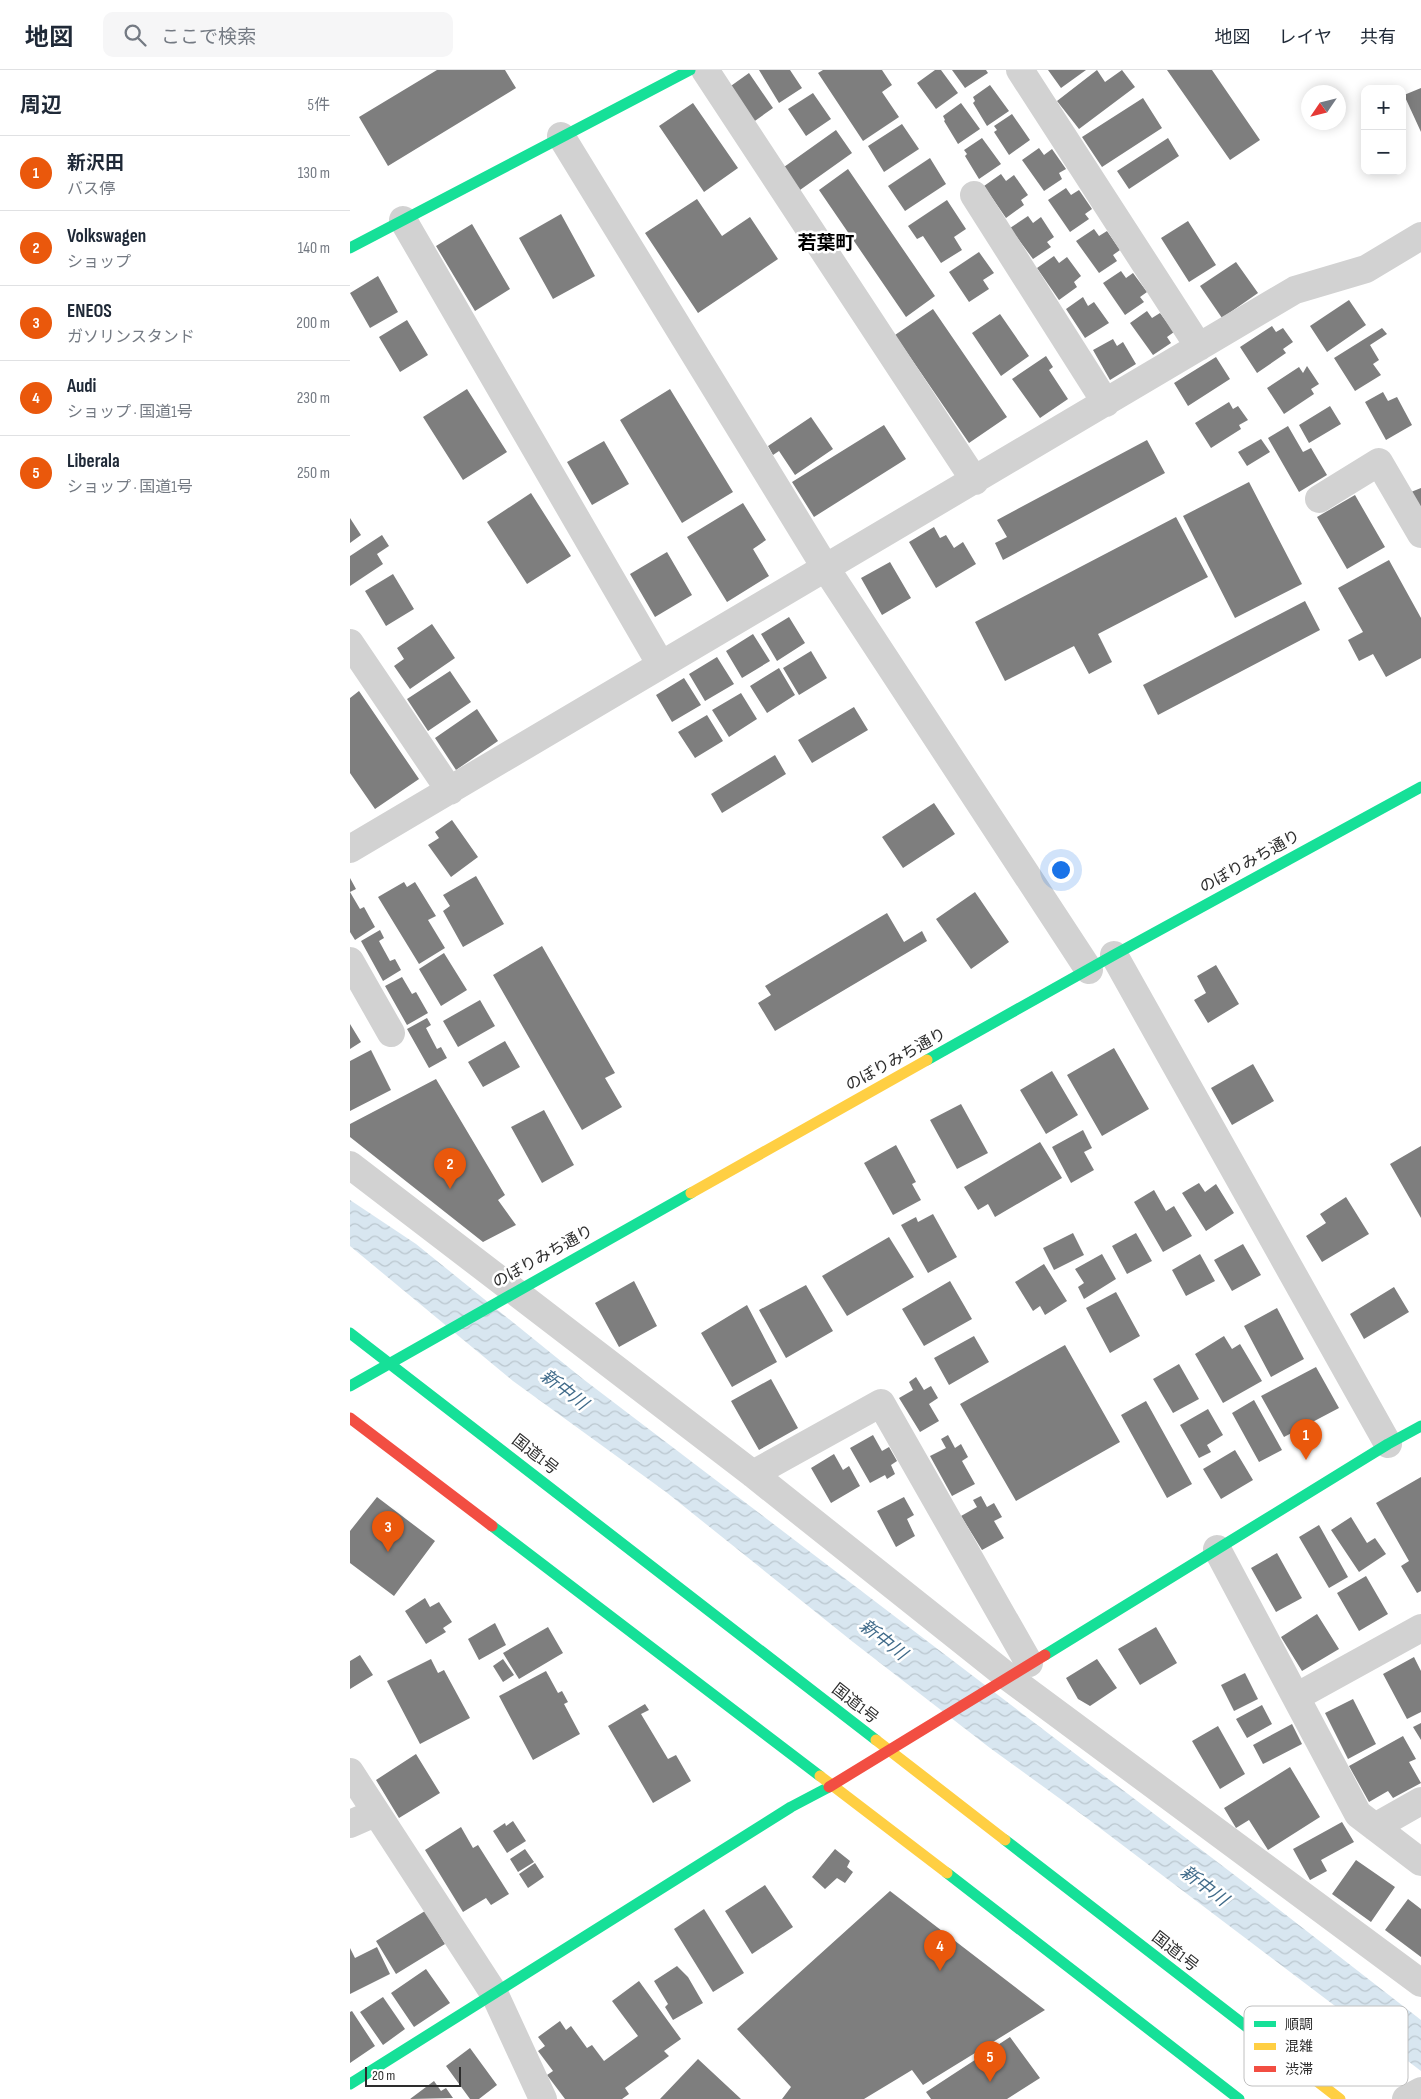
<!DOCTYPE html>
<html lang="ja">
<meta charset="utf-8">
<style>
:root{--surface:#fff;--page:#f6f6f7;--text:#1f2937;--muted:#747a83;--line:#e0e1e3;--accent:#ea580c}
body{margin:0;font-family:"Sofia Sans Condensed","Noto Sans JP",sans-serif;background:var(--page);color:var(--text)}
.controls{position:absolute;right:15px;top:15px;display:grid;overflow:hidden;border-radius:10px;box-shadow:0 2px 12px #0003}
.controls button{width:45px;height:45px;display:grid;place-items:center;padding:0;border:0;border-bottom:1px solid var(--line);background:var(--surface);color:var(--text);font:25px sans-serif}
.compass{position:absolute;left:951px;top:15px;width:45px;height:45px;border-radius:50%;background:var(--surface);box-shadow:0 2px 12px #0003;rotate:235deg}
.scale{position:absolute;left:15px;bottom:12px;width:96px;box-sizing:border-box;padding-left:5px;border:2px solid #2d2d2d;border-top:0;font-size:14px;line-height:18px;white-space:nowrap;color:#2d2d2d;-webkit-text-stroke:4px #fff;paint-order:stroke}
.you{position:absolute;left:710px;top:799px;width:18px;height:18px;margin:-12px;border:4px solid #fff;border-radius:50%;background:#1a73e8;box-shadow:0 0 0 8px #1a73e833}
.badge{display:grid;place-items:center;width:32px;height:32px;border-radius:50%;background:var(--accent);color:#fff;font-size:16px;font-weight:700}
.pin{position:absolute;translate:-50% -41px;filter:drop-shadow(0 1px 2px #0008)}
.pin::after{content:'';position:absolute;top:26px;width:18px;height:15px;background:inherit;clip-path:polygon(0 0,100% 0,50% 100%)}
.list{margin:0;padding:0;list-style:none}
h2{display:flex;justify-content:space-between;align-items:center;height:65px;margin:0;padding:0 20px;font-size:21px}
h2 small{font-size:16px;font-weight:400;color:var(--muted)}
.list li{display:grid;grid-template-columns:32px 1fr auto;gap:15px;align-items:center;box-sizing:border-box;height:75px;padding:0 20px;border-top:1px solid var(--line)}
.list b{display:block;font-size:19px;white-space:nowrap}
.list p{margin:0;font-size:16px;white-space:nowrap;color:var(--muted)}
.list em{font-size:16px;font-style:normal;color:var(--muted)}
.icon{flex:none;width:28px;height:28px;fill:none;stroke:currentColor;stroke-width:2;stroke-linecap:round;stroke-linejoin:round}
.map{position:relative;flex:none;width:1071px;height:2029px;overflow:hidden}
header{display:flex;align-items:center;gap:30px;box-sizing:border-box;height:70px;padding:0 25px;background:var(--surface);border-bottom:1px solid var(--line)}
header strong{font-size:24px}
nav{display:flex;gap:28px;margin-inline-start:auto;font-size:18px}
.search{width:350px;height:45px;background:var(--page);display:flex;align-items:center;gap:12px;box-sizing:border-box;padding:0 18px;border-radius:10px;color:var(--muted);font-size:19px}
main{display:flex}
aside{flex:1;background:var(--surface)}
.map>svg:first-child{display:block}
.water{fill:url(#water-waves)}
.building{fill:#7e7e7e}
.lines{fill:none;stroke-linecap:round;stroke-linejoin:round}
.street{stroke:#d2d2d2;stroke-width:28}
.fast{stroke:#16e098;stroke-width:11}
.slow{stroke:#ffcf43;stroke-width:11}
.jam{stroke:#f24e42;stroke-width:11}
.labels{text-anchor:middle;dominant-baseline:central;stroke-width:5;stroke-linejoin:round;paint-order:stroke}
.street-label{font-size:16px;fill:#2d2d2d;stroke:#fff}
.water-label{font-size:18px;font-style:italic;fill:#406b8a;stroke:#fff}
.quarter-label{font-size:19px;font-weight:bold;fill:#000;stroke:#fff}
.key{fill:#fff;stroke:#c0c0c0;stroke-width:1}
.key-label{font-size:14px;fill:#2d2d2d}
</style>
<header>
<strong>地図</strong>
<div class="search"><svg class="icon" aria-label="search" viewBox="0 0 24 24"><circle cx="10" cy="10" r="6"/><path d="M15 15l6 6"/></svg>ここで検索</div>
<nav><a>地図</a><a>レイヤ</a><a>共有</a></nav>
</header>
<main>
<aside>
<h2>周辺<small>5件</small></h2>
<ul class="list">
<li><span class="badge">1</span><div><b>新沢田</b><p>バス停</p></div><em>130 m</em></li>
<li><span class="badge">2</span><div><b>Volkswagen</b><p>ショップ</p></div><em>140 m</em></li>
<li><span class="badge">3</span><div><b>ENEOS</b><p>ガソリンスタンド</p></div><em>200 m</em></li>
<li><span class="badge">4</span><div><b>Audi</b><p>ショップ · 国道1号</p></div><em>230 m</em></li>
<li><span class="badge">5</span><div><b>Liberala</b><p>ショップ · 国道1号</p></div><em>250 m</em></li>
</ul>
</aside>
<div class="map">
<svg width="1071" height="2029" viewBox="0 0 1071 2029">
<defs>
<pattern id="water-waves" width="16" height="10" patternUnits="userSpaceOnUse" patternTransform="scale(1.25)"><rect width="16" height="10" fill="#d8e6f0"/><path d="M0 5q4-4 8 0t8 0" fill="none" stroke="#bac6ce"/></pattern>
</defs>
<rect width="100%" height="100%" fill="#fff"/>
<path class="water" d="M0,1130l66,44 167,135 658,501 180,140v51l-333,-252 -98,-71 -137,-106 -187,-150 -153,-111 -163,-135z"/>
<path class="building" d="M87,0h68l11,18 -128,78 -29,-49z
M409,0h31l12,18 -23,15z
M473,0h59l10,15 -10,7 17,25 -36,24 -45,-68z
M585,0h6l17,23 -22,16 -19,-26z
M602,0h34l2,3 -23,15z
M698,0h38l-25,18z
M747,0l8,12 17,-12 13,17 -56,42 -22,-28z
M817,0h45l48,70 -30,20z
M399,3l24,35 -21,15 -24,-35z
M640,15l19,26 -22,15 -14,-23 2,-2 -2,-4z
M1071,18v44l-17,-37z
M463,23l18,26 -25,17 -18,-27z
M793,28l19,30 -60,39 -20,-30z
M343,33l45,65 -34,24 -45,-66z
M611,33l19,26 -22,15 -14,-23 1,-1 -2,-4z
M662,44l18,26 -21,15 -15,-23 3,-2 -3,-4z
M552,54l17,25 -35,23 -16,-26z
M486,60l16,23 -52,37 -16,-23z
M632,68l19,26 -22,15 -14,-23 2,-2 -3,-4z
M818,68l11,18 -50,33 -12,-18z
M689,78l5,7 8,-6 14,20 -7,4 3,6 -18,12 -22,-31z
M580,88l16,26 -41,27 -17,-25z
M498,99l87,127 -29,21 -87,-127z
M651,104l5,7 8,-6 14,20 -7,5 3,5 -18,13 -22,-32z
M716,118l5,7 8,-5 13,19 -7,5 4,5 -19,13 -22,-32z
M347,129l25,37 28,-19 28,42 -80,54 -53,-80z
M597,130l19,29 -12,8 8,13 -21,13 -18,-27 -6,3 -9,-13z
M211,144l34,62 -42,23 -34,-61z
M678,146l5,7 8,-6 13,20 -7,5 4,5 -18,12 -23,-31z
M838,151l28,44 -27,17 -28,-44z
M122,154l38,65 -35,22 -39,-65z
M744,159l5,7 8,-5 13,19 -7,5 4,6 -18,12 -23,-32z
M629,182l15,21 -11,7 6,9 -20,13 -20,-30z
M704,186l5,7 8,-6 14,19 -7,6 3,5 -18,13 -22,-32z
M886,192l22,31 -36,25 -22,-32z
M771,201l5,7 7,-5 14,19 -7,5 4,5 -19,13 -22,-32z
M28,206l20,36 -28,16 -20,-35z
M733,227l5,9 6,-4 15,21 -24,15 -19,-29z
M999,230l17,25 -39,27 -17,-26z
M583,239l74,108 -38,26 -74,-108z
M797,241l5,7 8,-5 14,19 -7,5 4,6 -18,12 -23,-32z
M650,244l29,42 -28,20 -29,-43z
M57,250l21,35 -28,17 -21,-35z
M922,256l4,6 7,-4 10,14 -10,7 3,4 -29,20 -17,-26z
M1032,258l5,6 -17,11 9,15 -6,4 8,11 -26,16 -21,-33z
M763,269l4,7 6,-4 13,22 -26,16 -17,-30z
M696,286l7,11 -4,3 19,29 -28,19 -28,-39z
M866,287l14,22 -42,27 -14,-23z
M957,296l12,18 -8,5 3,5 -30,20 -17,-26 32,-21 4,6z
M117,319l40,63 -44,28 -40,-63z
M320,319l63,103 -51,31 -62,-103z
M1033,322l5,9 9,-4 15,28 -26,15 -21,-38z
M879,332l4,7 5,-3 10,14 -9,5 2,4 -30,19 -16,-25z
M980,336l11,18 -32,19 -10,-18z
M461,347l22,32 -38,26 -16,-24 -6,4 -5,-9z
M534,355l22,34 -92,58 -22,-35z
M938,356l15,26 8,-4 16,27 -28,17 -31,-54z
M911,369l9,13 -23,14 -9,-14z
M797,370l18,33 -162,87 -8,-17 12,-6 -10,-17z
M254,371l25,43 -37,21 -25,-43z
M899,412l53,102 -67,34 -52,-102z
M1071,418v24l-10,-20z
M181,423l40,63 -44,28 -40,-62z
M1005,425l30,52 -38,22 -30,-52z
M393,433l23,37 -13,9 16,27 -42,26 -40,-65z
M826,447l32,60 -110,57 14,28 -23,12 -15,-28 -69,35 -30,-59z
M0,448l11,17 -11,8z
M584,457l6,11 6,-3 8,13 9,-6 13,22 -40,24 -27,-46z
M32,465l7,11 -12,8 6,10 -33,22v-30z
M317,482l25,43 -37,22 -25,-43z
M1039,490l32,58v40l-35,19 -13,-23 -14,7 -11,-21 15,-8 -25,-44z
M540,492l21,36 -29,17 -21,-37z
M43,504l21,35 -28,17 -21,-35z
M955,531l15,29 -162,85 -15,-30z
M439,547l16,26 -28,18 -16,-27z
M82,554l23,34 -45,31 -16,-23 10,-7 -7,-11z
M403,564l17,27 -28,17 -16,-27z
M461,581l16,27 -28,17 -16,-27z
M367,587l17,27 -29,17 -16,-27z
M429,598l16,27 -28,18 -17,-27z
M100,601l21,31 -43,29 -21,-32z
M334,608l17,27 -29,17 -16,-27z
M9,621l60,88 -44,30 -25,-36v-75z
M391,623l16,26 -28,18 -17,-27z
M504,637l14,23 -56,33 -14,-23z
M127,639l21,32 -42,29 -21,-32z
M357,645l16,26 -28,17 -17,-26z
M425,685l11,19 -64,39 -11,-19z
M584,733l21,31 -52,34 -21,-31z
M102,750l26,37 -27,20 -23,-32 11,-7 -4,-6z
M126,806l28,48 -41,23 -20,-36 7,-5 -7,-11z
M0,808l6,11 -6,3 10,17 4,-2 11,20 -20,13 -5,-8z
M54,812l3,5 8,-5 21,34 -8,4 17,28 -26,16 -41,-67z
M625,822l34,50 -38,27 -35,-50z
M537,843l17,29 18,-11 5,10 -152,90 -17,-28 13,-8 -6,-9z
M30,860l4,8 -5,3 11,20 5,-2 6,11 -18,11 -22,-40z
M192,876l73,127 -10,5 17,29 -40,23 -89,-155z
M94,883l23,37 -26,16 -22,-37z
M866,895l23,39 -31,19 -14,-23 12,-7 -9,-17z
M52,907l10,17 4,-2 12,21 -21,12 -22,-39z
M130,930l15,26 -37,21 -15,-26z
M77,948l4,7 -5,3 11,21 4,-2 6,11 -18,10 -22,-39z
M0,954l11,18 -11,7z
M155,971l15,26 -37,20 -15,-25z
M764,978l35,61 -47,27 -35,-61z
M21,980l20,40 -41,21v-50z
M903,994l21,37 -42,24 -21,-37z
M702,1001l26,44 -32,19 -26,-44z
M86,1009l69,116 -7,5 18,25 -33,17 -133,-105v-13z
M611,1034l27,49 -31,16 -27,-49z
M194,1040l30,55 -32,18 -31,-56z
M733,1060l9,18 -8,4 10,18 -23,13 -19,-36z
M690,1072l22,36 -67,39 -7,-13 -10,6 -14,-23z
M546,1075l20,37 -4,2 9,16 -28,15 -29,-52z
M1071,1076v72l-31,-54z
M849,1113l6,9 11,-8 18,29 -28,18 -24,-38z
M804,1120l12,21 8,-5 18,30 -29,16 -29,-50z
M996,1127l23,37 -47,28 -16,-26 20,-13 -6,-9z
M583,1144l24,43 -29,16 -27,-48 15,-8 2,5z
M723,1163l11,22 -30,15 -11,-22z
M786,1163l16,28 -25,13 -15,-28z
M539,1167l25,40 -67,39 -25,-40z
M893,1174l18,31 -29,16 -18,-31z
M752,1184l14,25 -32,20 -6,-12 6,-4 -9,-14z
M850,1184l15,27 -29,15 -14,-26z
M694,1194l23,37 -22,14 -5,-9 -7,5 -18,-29z
M284,1211l23,45 -38,21 -24,-44z
M600,1211l22,38 -48,27 -22,-37z
M456,1215l27,46 -47,27 -27,-48z
M1044,1217l15,25 -45,27 -14,-25z
M766,1222l24,44 -30,17 -24,-45z
M397,1235l30,57 -45,25 -31,-54z
M927,1238l27,51 -33,18 -27,-51z
M624,1266l15,26 -40,23 -15,-27z
M874,1266l8,13 8,-5 22,37 -39,22 -28,-49z
M715,1275l55,97 -104,59 -56,-97z
M829,1294l20,35 -26,14 -20,-34z
M966,1297l23,41 -55,29 -23,-41z
M566,1307l8,13 7,-4 7,12 -9,6 10,17 -19,11 -21,-34 14,-8 -4,-8z
M421,1309l27,49 -39,22 -28,-49z
M904,1330l28,50 -23,12 -27,-49z
M796,1331l46,83 -25,14 -46,-83z
M858,1339l15,26 -16,10 4,7 -12,6 -19,-33z
M523,1365l9,16 7,-4 8,14 -6,4 4,9 -8,5 -2,-4 -15,8 -20,-35z
M598,1365l7,13 6,-4 7,13 -6,4 13,23 -23,12 -22,-40 16,-8 -5,-9z
M885,1380l18,30 -32,19 -18,-30z
M484,1384l9,16 6,-4 11,20 -29,17 -20,-35z
M1071,1407v114l-4,2 -16,-27 8,-5 -33,-58z
M631,1426l6,11 7,-4 8,14 -8,4 10,17 -22,12 -21,-34 16,-9 -4,-7z
M27,1427l58,44 -41,55 -44,-33v-32z
M554,1427l10,18 -7,4 8,17 -19,11 -19,-36z
M1001,1447l16,26 8,-5 11,16 -27,18 -28,-42z
M969,1455l29,52 -19,11 -30,-51z
M927,1483l25,45 -26,14 -25,-44z
M1016,1506l22,38 -29,17 -22,-38z
M75,1528l5,9 9,-5 13,20 -9,6 3,4 -20,12 -21,-33z
M967,1544l22,35 -37,22 -21,-34z
M145,1553l11,22 -27,15 -11,-21z
M198,1557l15,26 -44,26 -16,-26z
M806,1557l21,36 -37,22 -22,-36z
M10,1585l13,20 -23,14v-28z
M1064,1587l7,14v41l-14,7 -24,-45z
M81,1589l7,14 6,-3 26,48 -50,26 -33,-63z
M153,1589l11,16 -11,7 -10,-16z
M747,1589l20,29 -27,18 -12,-7 -12,-21z
M196,1601l12,22 4,-2 6,11 -4,2 16,30 -47,26 -34,-64z
M895,1603l13,26 -24,12 -13,-26z
M1003,1629l23,45 -28,15 -23,-46z
M295,1634l4,6 -8,4 27,45 8,-4 15,26 -38,22 -45,-77z
M912,1635l10,19 -25,14 -11,-19z
M1071,1653v17l-8,-13z
M942,1654l10,20 -39,20 -10,-19z
M868,1656l27,48 -25,15 -28,-48z
M1053,1666l13,23 -7,3 12,21 -28,15 -5,-7 -19,11 -20,-36z
M66,1684l24,39 -41,25 -23,-38z
M940,1697l30,50 -52,33 -19,-30 -13,8 -12,-20z
M163,1751l13,20 -19,12 -14,-22 12,-8 1,3z
M992,1752l12,20 -33,18 6,11 -17,9 -17,-31z
M111,1757l12,21 5,-3 31,49 -18,11 -5,-7 -23,14 -38,-62z
M175,1779l9,13 -16,10 -8,-13z
M485,1779l15,12 -3,6 6,5 -8,11 -8,-5 -12,11 -13,-12z
M1006,1790l39,27 -24,35 -39,-28z
M185,1793l9,14 -16,11 -9,-14z
M415,1815l28,42 -41,27 -27,-43z
M540,1821l155,119 -122,75 -11,-15 -48,29h-82l9,-12 -54,-58z
M1058,1829l13,10v48l-36,-27z
M354,1839l40,64 -31,19 -39,-63z
M75,1841l20,33 -49,30 -20,-33z
M27,1877l13,27 -40,20v-46l5,10z
M327,1896l11,11 15,26 -30,17 -8,-13 3,-3 -14,-23z
M76,1899l24,34 -36,24 -23,-34z
M289,1911l42,58 -17,12 5,5 -44,32 4,6 -7,5h-57l-18,-24 6,-4 -15,-20 7,-5 -7,-9 22,-16 6,9 5,-4 16,22 5,-3 12,16 34,-25 -26,-35z
M33,1927l22,32 -22,16 -23,-33z
M2,1941l23,35 -25,17v-51z
M660,1967l30,41 -33,21h-76l-5,-7z
M120,1978l27,37 -18,14h-9l-24,-33z
M348,1989l43,40h-81z
M84,2011l7,10 5,-3 7,10 -43,1z"/>
<g class="lines">
<path class="street" d="M355,0l270,411
M670,0l179,277
M211,66l264,431 264,403
M624,125l132,208
M53,150l258,445
M969,429l60,-37 42,72
M0,573l100,148
M0,779l945,-559 71,-21 55,-33
M764,885l274,489
M0,891l41,72
M0,1095l403,309 255,203 413,306
M403,1404l128,-71 148,260
M867,1479l141,265 63,48
M946,1627l125,-69
M0,1702l145,223 48,104
M0,1754l25,-11
M1025,1757l46,-26
M1056,2029l15,-8"/>
<path class="fast" d="M0,178l340,-178
M577,990l187,-105 307,-168
M0,1263l526,407
M0,1316l341,-193
M142,1456l328,250
M695,1585l343,-211 33,-18
M655,1770l282,218
M597,1803l292,226
M0,2014l441,-277 38,-20"/>
<path class="slow" d="M341,1123l236,-133
M526,1670l129,100
M470,1706l127,97
M937,1988l53,41"/>
<path class="jam" d="M0,1348l142,108
M479,1717l216,-132"/>
</g>
<g class="labels">
<g class="street-label">
<text transform="translate(900 792) rotate(-29)">のぼりみち通り</text>
<text transform="translate(546 990) rotate(-29)">のぼりみち通り</text>
<text transform="translate(193 1187) rotate(-29)">のぼりみち通り</text>
<text transform="translate(185 1385) rotate(38)">国道1号</text>
<text transform="translate(505 1634) rotate(38)">国道1号</text>
<text transform="translate(825 1882) rotate(38)">国道1号</text>
</g>
<g class="water-label">
<text transform="translate(214 1320) rotate(38)">新中川</text>
<text transform="translate(533 1570) rotate(38)">新中川</text>
<text transform="translate(854 1816) rotate(37)">新中川</text>
</g>
<g class="quarter-label">
<text x="476" y="173">若葉町</text>
</g>
</g>
<rect x="894" y="1936" width="164" height="80" rx="8" class="key"/>
<rect x="904" y="1951" width="22" height="6" fill="#16e098"/>
<rect x="904" y="1973" width="22" height="7" fill="#ffcf43"/>
<rect x="904" y="1996" width="22" height="6" fill="#f24e42"/>
<g class="key-label">
<text x="935" y="1959">順調</text>
<text x="935" y="1981">混雑</text>
<text x="935" y="2004">渋滞</text>
</g>
</svg>
<div class="controls">
<button>+</button>
<button>−</button>
</div>
<svg class="compass" viewBox="-18 -18 36 36"><path d="M0-13l5 13h-10z" fill="#e53935"/><path d="M0 13l5-13h-10z" fill="#747a83"/></svg>
<div class="scale">20 m</div>
<div class="you"></div>
<div class="pin badge" style="left:956px;top:1390px">1</div>
<div class="pin badge" style="left:100px;top:1119px">2</div>
<div class="pin badge" style="left:38px;top:1482px">3</div>
<div class="pin badge" style="left:590px;top:1901px">4</div>
<div class="pin badge" style="left:640px;top:2012px">5</div>
</div>
</main>
